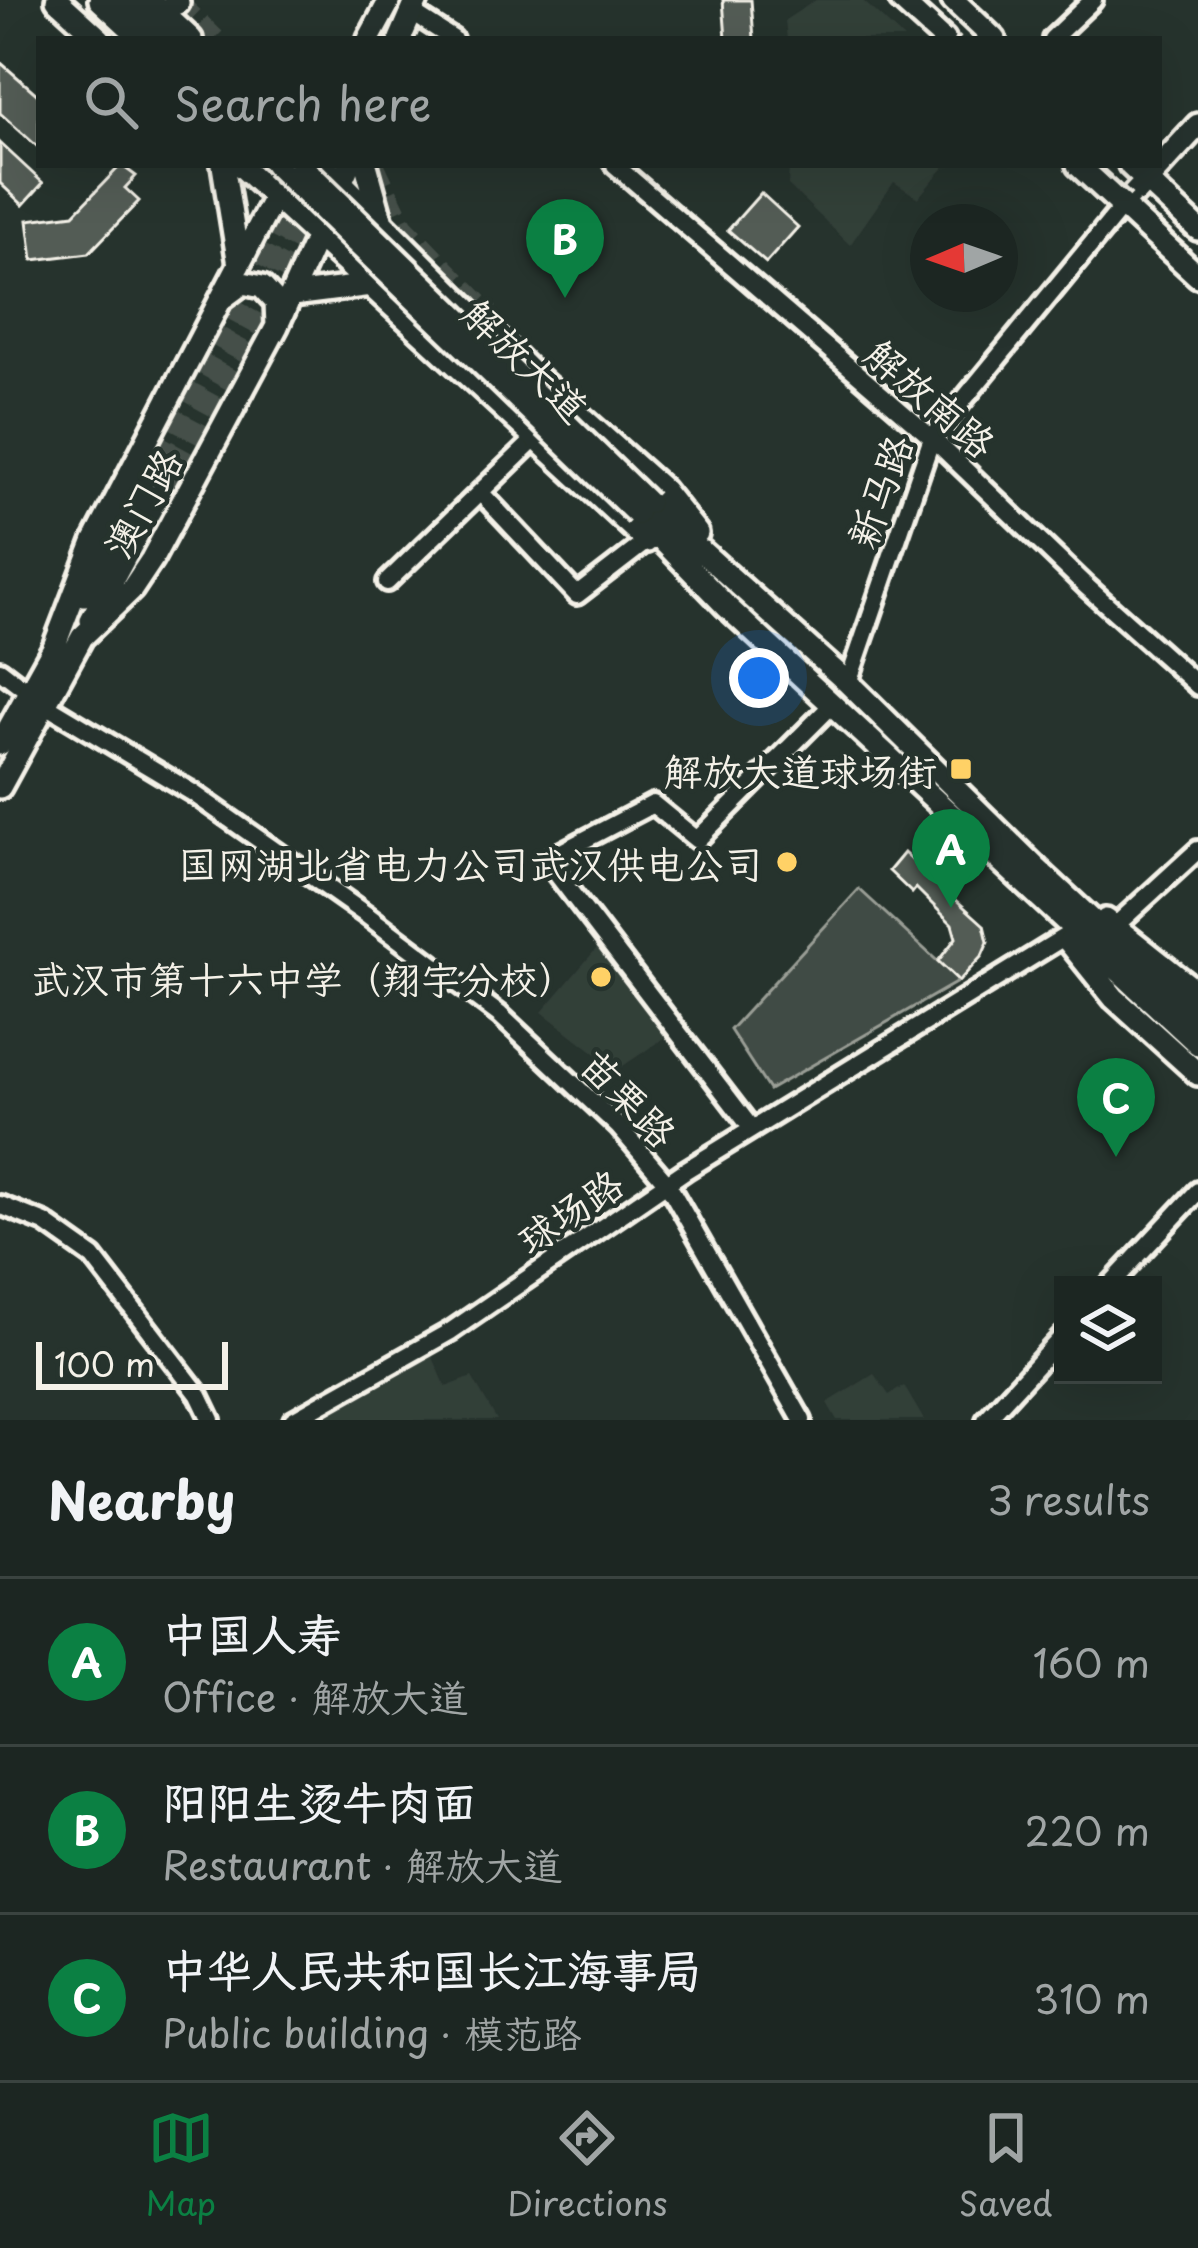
<!DOCTYPE html>
<meta charset="utf-8">
<style>
:root{--surface:#1c2622;--page:#252e2a;--text:#f1f3f6;--muted:#a0a5a5;--line:#3a4340;--accent:#0b8043}
body{margin:0;font-family:"Playpen Sans","LXGW WenKai TC",sans-serif;background:var(--page);color:var(--text)}
.controls{position:absolute;right:36px;bottom:36px;display:grid;overflow:hidden;border-radius:0px;box-shadow:0 12px 48px #0002}
.controls button{width:108px;height:108px;display:grid;place-items:center;padding:0;border:0;border-bottom:3px solid var(--line);background:var(--surface);color:var(--text);font:60px sans-serif}
.compass{position:absolute;left:910px;top:204px;width:108px;height:108px;border-radius:50%;background:var(--surface);box-shadow:0 12px 48px #0002;rotate:268deg}
.scale{position:absolute;left:36px;bottom:30px;width:192px;box-sizing:border-box;padding-left:12px;border:6px solid #f4f1e8;border-top:0;font-size:33px;line-height:42px;white-space:nowrap;color:#f4f1e8;-webkit-text-stroke:9px #26332d;paint-order:stroke}
.you{position:absolute;left:759px;top:678px;width:42px;height:42px;margin:-30px;border:9px solid #fff;border-radius:50%;background:#1a73e8;box-shadow:0 0 0 18px #1a73e833}
.badge{display:grid;place-items:center;width:78px;height:78px;border-radius:50%;background:var(--accent);color:#fff;font-size:39px;font-weight:700}
.pin{position:absolute;translate:-50% -99px;filter:drop-shadow(0 3px 6px #0008)}
.pin::after{content:'';position:absolute;top:63px;width:42px;height:36px;background:inherit;clip-path:polygon(0 0,100% 0,50% 100%)}
.list{margin:0;padding:0;list-style:none}
h2{display:flex;justify-content:space-between;align-items:center;height:156px;margin:0;padding:0 48px;font-size:51px}
h2 small{font-size:39px;font-weight:400;color:var(--muted)}
.list li{display:grid;grid-template-columns:78px 1fr auto;gap:36px;align-items:center;box-sizing:border-box;height:168px;padding:0 48px;border-top:3px solid var(--line)}
.list b{display:block;font-size:45px;white-space:nowrap}
.list p{margin:0;font-size:39px;white-space:nowrap;color:var(--muted)}
.list em{font-size:39px;font-style:normal;color:var(--muted)}
.icon{flex:none;width:66px;height:66px;fill:none;stroke:currentColor;stroke-width:2;stroke-linecap:round;stroke-linejoin:round}
.map{position:relative;flex:none;width:1198px;height:1420px;overflow:hidden}
.search{position:absolute;background:var(--surface);box-shadow:0 12px 48px #0002;left:36px;right:36px;top:36px;height:132px;display:flex;align-items:center;gap:30px;box-sizing:border-box;padding:0 42px;border-radius:0px;color:var(--muted);font-size:45px}
.sheet{height:660px;background:var(--surface)}
nav{display:flex;justify-content:space-around;align-items:center;box-sizing:border-box;height:168px;border-top:3px solid var(--line);background:var(--surface);font-size:33px;color:var(--muted)}
nav a{display:grid;justify-items:center;gap:6px}
nav .on{color:var(--accent)}
.map>svg:first-child{display:block}
.built{fill:#333f39}
.green{fill:#414b45;stroke:#9a9e96;stroke-width:3}
.building{fill:#525c55;stroke:#f4f1e8;stroke-width:3}
.lines{fill:none;stroke-linecap:round;stroke-linejoin:round}
.major-tunnel{stroke:#455049;stroke-width:21;stroke-dasharray:21 10;stroke-linecap:butt}
.minor-casing{stroke:#f4f1e8;stroke-width:26}
.major-casing{stroke:#f4f1e8;stroke-width:30}
.minor{stroke:#26332d;stroke-width:16}
.major{stroke:#26332d;stroke-width:21}
.rail{stroke:#f4f1e8;stroke-width:4.5;stroke-dasharray:18 9;stroke-linecap:butt}
.major-bridge-casing{stroke:#f4f1e8;stroke-width:30;stroke-linecap:butt}
.major-bridge{stroke:#26332d;stroke-width:21}
.poi-dot{fill:#ffd166;stroke:#26332d;stroke-width:4.5}
.labels{text-anchor:middle;dominant-baseline:central;stroke-width:9;stroke-linejoin:round;paint-order:stroke}
.street-label{font-size:39px;fill:#f4f1e8;stroke:#26332d}
.poi-label{font-size:39px;fill:#f4f1e8;stroke:#26332d;text-anchor:end}
</style>
<div class="map">
<svg width="1198" height="1420" viewBox="0 0 1198 1420">
<rect width="100%" height="100%" fill="#26332d"/>
<filter id="ink" filterUnits="userSpaceOnUse"><feTurbulence type="fractalNoise" baseFrequency=".00833" numOctaves="2"/><feDisplacementMap in="SourceGraphic" scale="24" xChannelSelector="R" yChannelSelector="G"/><feConvolveMatrix kernelMatrix="1 2 1 2 8 2 1 2 1" color-interpolation-filters="sRGB"/></filter>
<g filter="url(#ink)">
<path class="built" d="M816,0h46l42,39h-117l-2,-19z
M789,165h157l-28,33 -24,-16 -44,63 -62,-60z
M602,942l71,90 -56,38 -75,-58z
M432,1355l14,32 26,-10 25,43h-174l-1,-3z
M874,1374l15,21 15,-9 20,34h-87l-10,-17z"/>
<path class="green" d="M859,889l100,92 -190,109 -39,-60z"/>
<path class="building" d="M723,0h28l3,39h-28z
M0,62l39,34v52l-39,-35z
M0,143l43,40 -20,22 -23,-22z
M121,165l15,11 -11,12 14,13 -50,52 -56,7 -5,-40 46,-6z
M761,193l37,34 -32,36 -38,-33z
M904,853l80,72 4,17 -6,14 -23,25 -21,-20 18,-23 -4,-14 -36,-36 -4,5 -23,-22z"/>
<g class="lines">
<path class="major-tunnel" d="M178,3l37,36
M374,165l29,61 86,88
M142,484l155,-286
M159,494l164,-306"/>
<g class="minor-casing">
<path id="minor" d="M411,12l42,27
M1052,39l41,-39
M615,165l317,273 154,148 112,100
M480,492l97,103 70,-54
M387,582l148,-143
M0,670l46,35 147,88 175,123 132,99 119,112 48,56 135,237
M848,683l84,-245 190,-231
M1115,926l83,-76
M752,1129l-206,-269 107,-56 44,36 135,-135
M0,1205l45,18 48,34 106,138 12,25
M1110,1285l88,-94
M293,1420l158,-89 235,-161 378,-233
M986,1420l77,-84"/>
</g>
<g class="major-casing">
<path id="major" d="M57,0l43,39
M100,0l42,39
M124,0l42,39
M149,0l42,39
M174,0l4,3
M901,0l43,39
M953,0l41,39
M369,39l21,-39
M400,39l17,-39
M223,165l16,100
M240,165l407,376
M324,165l207,207 132,118 34,43
M366,165l15,54
M1078,165l120,111
M1130,165l68,64
M1122,207l76,-82
M292,295l79,-10
M224,297l19,-14 19,4 14,15 1,24
M648,503l200,180 190,187 160,149
M637,514l89,92 472,438
M84,595l58,-111
M91,620l68,-126
M0,744l54,-97 41,-107 184,-352
M0,787l82,-150 50,-48 20,-30 125,-233 72,-161
M1106,920l92,73
M1069,942l45,56 84,76"/>
</g>
<use href="#minor" class="minor"/>
<use href="#major" class="major"/>
<path class="rail" d="M918,0l42,39
M1098,165l100,93"/>
<g class="major-bridge-casing">
<path id="major-bridge" d="M276,165l361,349
M301,165l347,338"/>
</g>
<use href="#major-bridge" class="major-bridge"/>
</g>
</g>
<g class="poi-dot">
<rect x="949" y="757" width="24" height="24" rx="6"/>
<circle cx="787" cy="862" r="12"/>
<circle cx="601" cy="977" r="12"/>
</g>
<g class="labels">
<g class="street-label">
<text transform="translate(527 359) rotate(44)">解放大道</text>
<text transform="translate(932 397) rotate(41)">解放南路</text>
<text transform="translate(878 491) rotate(-70)">新马路</text>
<text transform="translate(141 502) rotate(-61)">澳门路</text>
<text transform="translate(630 1097) rotate(46)">苗栗路</text>
<text transform="translate(569 1210) rotate(-34)">球场路</text>
</g>
<g class="poi-label">
<text x="937" y="769">解放大道球场街</text>
<text x="763" y="862">国网湖北省电力公司武汉供电公司</text>
<text x="577" y="977">武汉市第十六中学（翔宇分校）</text>
</g>
</g>
</svg>
<div class="controls">
<button><svg class="icon" aria-label="layers" viewBox="0 0 24 24"><path d="M12 4l9 5-9 5-9-5zM3 14l9 5 9-5"/></svg></button>
</div>
<svg class="compass" viewBox="-18 -18 36 36"><path d="M0-13l5 13h-10z" fill="#e53935"/><path d="M0 13l5-13h-10z" fill="#a0a5a5"/></svg>
<div class="scale">100 m</div>
<div class="you"></div>
<div class="pin badge" style="left:951px;top:908px">A</div>
<div class="pin badge" style="left:565px;top:298px">B</div>
<div class="pin badge" style="left:1116px;top:1157px">C</div>
<div class="search"><svg class="icon" aria-label="search" viewBox="0 0 24 24"><circle cx="10" cy="10" r="6"/><path d="M15 15l6 6"/></svg>Search here</div>
</div>
<section class="sheet">
<h2>Nearby<small>3 results</small></h2>
<ul class="list">
<li><span class="badge">A</span><div><b>中国人寿</b><p>Office · 解放大道</p></div><em>160 m</em></li>
<li><span class="badge">B</span><div><b>阳阳生烫牛肉面</b><p>Restaurant · 解放大道</p></div><em>220 m</em></li>
<li><span class="badge">C</span><div><b>中华人民共和国长江海事局</b><p>Public building · 模范路</p></div><em>310 m</em></li>
</ul>
</section>
<nav>
<a class="on"><svg class="icon" aria-label="map" viewBox="0 0 24 24"><path d="M3 6l6-2 6 2 6-2v14l-6 2-6-2-6 2zM9 4v14M15 6v14"/></svg>Map</a>
<a><svg class="icon" aria-label="directions" viewBox="0 0 24 24"><path d="M12 3l9 9-9 9-9-9zM9 14v-3h6M13 9l2 2-2 2"/></svg>Directions</a>
<a><svg class="icon" aria-label="saved" viewBox="0 0 24 24"><path d="M7 4h10v16l-5-4-5 4z"/></svg>Saved</a>
</nav>
